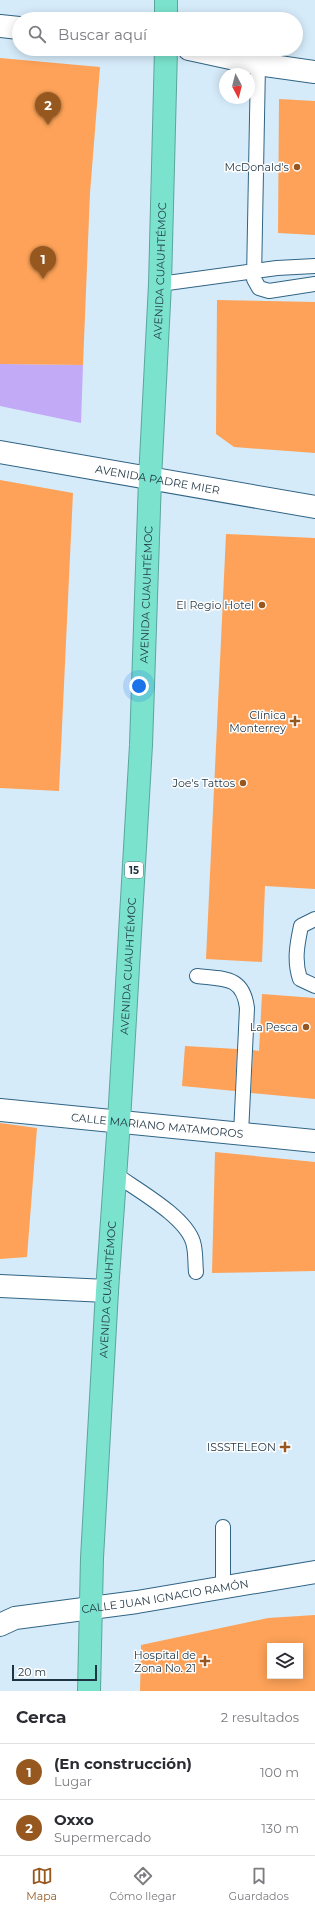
<!DOCTYPE html>
<html lang="es">
<meta charset="utf-8">
<style>
:root{--surface:#fff;--page:#f7f7f7;--text:#2b2b33;--muted:#7c7c81;--line:#e1e1e2;--accent:#97581f}
body{margin:0;font-family:Montserrat,sans-serif;background:var(--page);color:var(--text)}
.controls{position:absolute;right:12px;bottom:12px;display:grid;overflow:hidden;border-radius:0px;box-shadow:0 2px 10px #0003}
.controls button{width:36px;height:36px;display:grid;place-items:center;padding:0;border:0;border-bottom:1px solid var(--line);background:var(--surface);color:var(--text);font:20px sans-serif}
.compass{position:absolute;left:219px;top:68px;width:36px;height:36px;border-radius:50%;background:var(--surface);box-shadow:0 2px 10px #0003;rotate:173deg}
.scale{position:absolute;left:12px;bottom:10px;width:85px;box-sizing:border-box;padding-left:4px;border:2px solid #1e3442;border-top:0;font-size:11px;line-height:14px;white-space:nowrap;color:#1e3442;-webkit-text-stroke:3px #fff;paint-order:stroke}
.you{position:absolute;left:139px;top:686px;width:14px;height:14px;margin:-10px;border:3px solid #fff;border-radius:50%;background:#1a73e8;box-shadow:0 0 0 6px #1a73e833}
.badge{display:grid;place-items:center;width:26px;height:26px;border-radius:50%;background:var(--accent);color:#fff;font-size:13px;font-weight:700}
.pin{position:absolute;translate:-50% -33px;filter:drop-shadow(0 1px 2px #0008)}
.pin::after{content:'';position:absolute;top:21px;width:14px;height:12px;background:inherit;clip-path:polygon(0 0,100% 0,50% 100%)}
.list{margin:0;padding:0;list-style:none}
h2{display:flex;justify-content:space-between;align-items:center;height:52px;margin:0;padding:0 16px;font-size:17px}
h2 small{font-size:13px;font-weight:400;color:var(--muted)}
.list li{display:grid;grid-template-columns:26px 1fr auto;gap:12px;align-items:center;box-sizing:border-box;height:56px;padding:0 16px;border-top:1px solid var(--line)}
.list b{display:block;font-size:15px;white-space:nowrap}
.list p{margin:0;font-size:13px;white-space:nowrap;color:var(--muted)}
.list em{font-size:13px;font-style:normal;color:var(--muted)}
.icon{flex:none;width:22px;height:22px;fill:none;stroke:currentColor;stroke-width:2;stroke-linecap:round;stroke-linejoin:round}
.map{position:relative;flex:none;width:315px;height:1691px;overflow:hidden}
.search{position:absolute;background:var(--surface);box-shadow:0 2px 10px #0003;left:12px;right:12px;top:12px;height:44px;display:flex;align-items:center;gap:10px;box-sizing:border-box;padding:0 14px;border-radius:22px;color:var(--muted);font-size:15px}
.sheet{height:164px;background:var(--surface)}
nav{display:flex;justify-content:space-around;align-items:center;box-sizing:border-box;height:56px;border-top:1px solid var(--line);background:var(--surface);font-size:11px;color:var(--muted)}
nav a{display:grid;justify-items:center;gap:2px}
nav .on{color:var(--accent)}
.map>svg:first-child{display:block}
.green{fill:#c2aaf6}
.building{fill:#fda258;fill-rule:evenodd}
.lines{fill:none;stroke-linecap:round;stroke-linejoin:round}
.lane-casing{stroke:#306484;stroke-width:16}
.street-casing{stroke:#306484;stroke-width:24}
.secondary-casing{stroke:#306484;stroke-width:24}
.highway-casing{stroke:#5aa69c;stroke-width:24}
.lane{stroke:#fff;stroke-width:14}
.street{stroke:#fff;stroke-width:22}
.secondary{stroke:#fff;stroke-width:22}
.highway{stroke:#7be3cd;stroke-width:22}
.poi-dot{fill:#97581f;stroke:#fff;stroke-width:1.5}
.labels{text-anchor:middle;dominant-baseline:central;stroke-width:3;stroke-linejoin:round;paint-order:stroke}
.shield{fill:#fff;stroke:#62717b;stroke-width:1}
.shield-label{font-size:10px;font-weight:bold;fill:#1e3442}
.poi-label{font-size:11px;fill:#1e3442;stroke:#fff;text-anchor:end}
.street-label{font-size:11px;fill:#1e3442;stroke:#fff}
</style>
<div class="map">
<svg width="315" height="1691" viewBox="0 0 315 1691">
<rect width="100%" height="100%" fill="#d6ebfa"/>
<path class="green" d="M0,364l83,1 -2,58 -81,-17z"/>
<path class="building" d="M0,58l100,9 -10,126 -7,172 -83,-1z
M279,99l36,2v134l-37,-2z
M217,300l98,2v151l-81,-6 -18,-13z
M0,480l73,13 -14,298 -59,-3z
M226,534l89,4v351l-50,-3 -3,76 -56,-3z
M262,994l53,4v101l-64,-6 2,-43 6,1z
M185,1046l52,3 -2,42 -53,-5z
M0,1123l37,5 -10,129 -27,2z
M215,1152l100,10v109l-103,2z
M315,1615v76h-175l1,-46 127,-27zM270,1646h30v30h-30z"/>
<g class="lines">
<g class="lane-casing">
<path id="lane" d="M258,64l-4,215 5,9 10,3 46,-7
M160,284l117,-16 38,-2
M315,919l-14,7c-4,19 -7,35 -1,53l15,7
M197,976c27,3 46,0 50,32l-6,126
M115,1174c22,16 70,42 78,68 3,9 2,21 3,30
M223,1527v60"/>
</g>
<g class="street-casing">
<path id="street" d="M0,26l19,2
M0,1286l107,5"/>
</g>
<g class="secondary-casing">
<g id="secondary">
<path d="M189,49l69,15 57,8"/>
<path id="s1" d="M0,452l315,55"/>
<path id="s2" d="M0,1110l315,31"/>
<path id="s3" d="M0,1625l15,-7 122,-16 178,-30"/>
</g>
</g>
<g class="highway-casing">
<g id="highway">
<path d="M166,19v-19"/>
<path id="s4" d="M89,1691l3,-133 15,-267 12,-170 22,-376 9,-266 10,-195 6,-235"/>
</g>
</g>
<use href="#lane" class="lane"/>
<use href="#street" class="street"/>
<use href="#secondary" class="secondary"/>
<use href="#highway" class="highway"/>
</g>
<g class="poi-dot">
<circle cx="297" cy="167" r="4"/>
<circle cx="262" cy="605" r="4"/>
<path d="M293 715h4v4h4v4h-4v4h-4v-4h-4v-4h4z"/>
<circle cx="243" cy="783" r="4"/>
<circle cx="306" cy="1027" r="4"/>
<path d="M283 1441h4v4h4v4h-4v4h-4v-4h-4v-4h4z"/>
<path d="M203 1655h4v4h4v4h-4v4h-4v-4h-4v-4h4z"/>
</g>
<g class="labels">
<rect class="shield" x="125" y="862" width="18" height="16" rx="3"/>
<g class="shield-label">
<text x="134" y="870">15</text>
</g>
<g class="poi-label">
<text x="289" y="167">McDonald's</text>
<text x="254" y="605">El Regio Hotel</text>
<text x="286" y="715">Clínica<tspan x="286" dy="13">Monterrey</tspan></text>
<text x="235" y="783">Joe's Tattos</text>
<text x="298" y="1027">La Pesca</text>
<text x="276" y="1447">ISSSTELEON</text>
<text x="196" y="1655">Hospital de<tspan x="196" dy="13">Zona No. 21</tspan></text>
</g>
<g class="street-label">
<text stroke="none"><textPath href="#s4" startOffset="1422">AVENIDA CUAUHTÉMOC</textPath></text>
<text stroke="none"><textPath href="#s1" startOffset="160">AVENIDA PADRE MIER</textPath></text>
<text stroke="none"><textPath href="#s4" startOffset="1098">AVENIDA CUAUHTÉMOC</textPath></text>
<text stroke="none"><textPath href="#s4" startOffset="726">AVENIDA CUAUHTÉMOC</textPath></text>
<text stroke="none"><textPath href="#s2" startOffset="158">CALLE MARIANO MATAMOROS</textPath></text>
<text stroke="none"><textPath href="#s4" startOffset="402">AVENIDA CUAUHTÉMOC</textPath></text>
<text stroke="none"><textPath href="#s3" startOffset="168">CALLE JUAN IGNACIO RAMÓN</textPath></text>
</g>
</g>
</svg>
<div class="controls">
<button><svg class="icon" aria-label="layers" viewBox="0 0 24 24"><path d="M12 4l9 5-9 5-9-5zM3 14l9 5 9-5"/></svg></button>
</div>
<svg class="compass" viewBox="-18 -18 36 36"><path d="M0-13l5 13h-10z" fill="#e53935"/><path d="M0 13l5-13h-10z" fill="#7c7c81"/></svg>
<div class="scale">20 m</div>
<div class="you"></div>
<div class="pin badge" style="left:43px;top:279px">1</div>
<div class="pin badge" style="left:48px;top:125px">2</div>
<div class="search"><svg class="icon" aria-label="search" viewBox="0 0 24 24"><circle cx="10" cy="10" r="6"/><path d="M15 15l6 6"/></svg>Buscar aquí</div>
</div>
<section class="sheet">
<h2>Cerca<small>2 resultados</small></h2>
<ul class="list">
<li><span class="badge">1</span><div><b>(En construcción)</b><p>Lugar</p></div><em>100 m</em></li>
<li><span class="badge">2</span><div><b>Oxxo</b><p>Supermercado</p></div><em>130 m</em></li>
</ul>
</section>
<nav>
<a class="on"><svg class="icon" aria-label="map" viewBox="0 0 24 24"><path d="M3 6l6-2 6 2 6-2v14l-6 2-6-2-6 2zM9 4v14M15 6v14"/></svg>Mapa</a>
<a><svg class="icon" aria-label="directions" viewBox="0 0 24 24"><path d="M12 3l9 9-9 9-9-9zM9 14v-3h6M13 9l2 2-2 2"/></svg>Cómo llegar</a>
<a><svg class="icon" aria-label="saved" viewBox="0 0 24 24"><path d="M7 4h10v16l-5-4-5 4z"/></svg>Guardados</a>
</nav>
